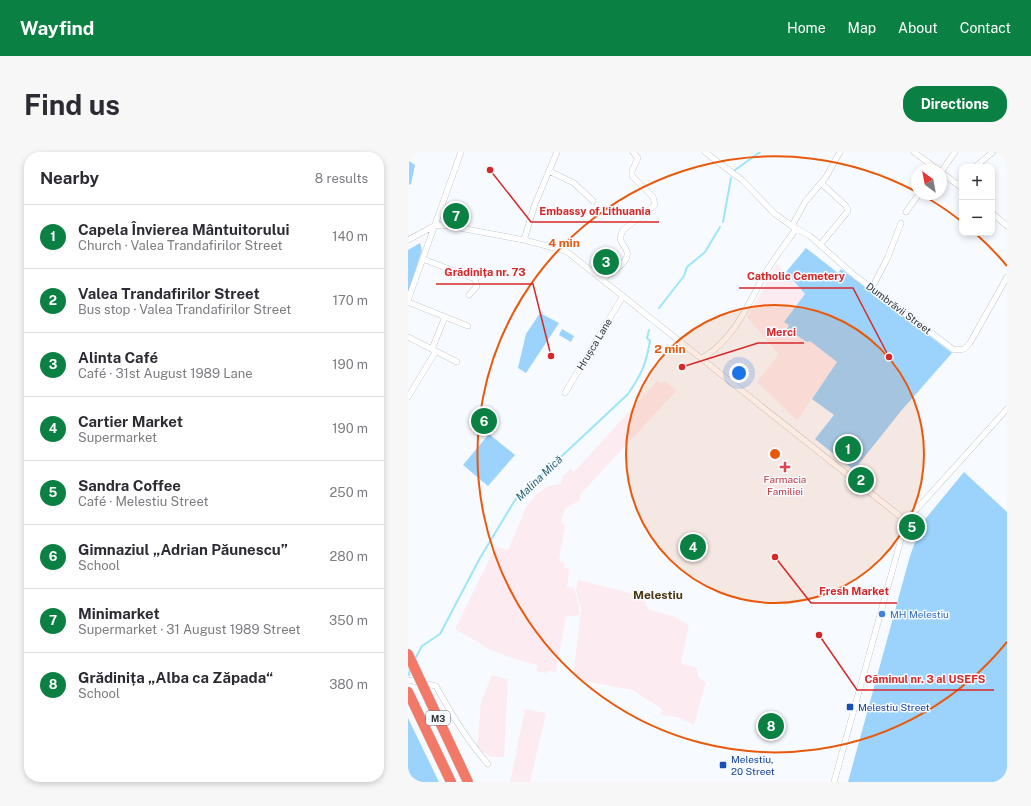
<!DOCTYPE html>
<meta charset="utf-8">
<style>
:root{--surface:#fff;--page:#f7f7f7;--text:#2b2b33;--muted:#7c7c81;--line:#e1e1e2;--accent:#0b8043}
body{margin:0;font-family:"Public Sans",sans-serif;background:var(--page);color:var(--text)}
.controls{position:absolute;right:12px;top:12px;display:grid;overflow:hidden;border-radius:8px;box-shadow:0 2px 6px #0003}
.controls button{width:36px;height:36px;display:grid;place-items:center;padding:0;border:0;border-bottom:1px solid var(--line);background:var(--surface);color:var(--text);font:20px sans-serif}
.compass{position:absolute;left:503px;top:12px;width:36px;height:36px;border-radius:50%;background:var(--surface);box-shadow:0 2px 6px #0003;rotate:328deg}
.you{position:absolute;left:331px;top:221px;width:14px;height:14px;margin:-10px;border:3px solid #fff;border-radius:50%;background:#1a73e8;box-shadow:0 0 0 6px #1a73e833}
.badge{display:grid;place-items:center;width:26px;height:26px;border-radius:50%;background:var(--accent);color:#fff;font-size:13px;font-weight:700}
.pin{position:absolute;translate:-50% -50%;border:2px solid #fff;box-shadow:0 1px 4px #0006}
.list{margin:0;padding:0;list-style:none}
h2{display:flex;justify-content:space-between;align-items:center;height:52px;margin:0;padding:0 16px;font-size:17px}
h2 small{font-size:13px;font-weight:400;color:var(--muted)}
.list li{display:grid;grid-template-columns:26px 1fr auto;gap:12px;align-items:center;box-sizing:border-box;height:64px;padding:0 16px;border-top:1px solid var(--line)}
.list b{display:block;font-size:15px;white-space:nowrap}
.list p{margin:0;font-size:13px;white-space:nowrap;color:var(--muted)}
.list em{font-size:13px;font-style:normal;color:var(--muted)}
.map{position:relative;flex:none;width:599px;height:630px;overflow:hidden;border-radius:16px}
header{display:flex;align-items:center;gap:24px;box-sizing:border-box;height:56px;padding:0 20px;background:var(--accent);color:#fff}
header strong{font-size:19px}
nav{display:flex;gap:22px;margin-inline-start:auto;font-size:14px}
.intro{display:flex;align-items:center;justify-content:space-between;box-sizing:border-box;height:96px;padding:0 24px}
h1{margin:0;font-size:28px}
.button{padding:10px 18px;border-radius:16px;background:var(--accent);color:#fff;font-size:14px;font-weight:700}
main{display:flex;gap:24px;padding:0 24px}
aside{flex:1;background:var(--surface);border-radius:16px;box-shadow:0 2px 6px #0003}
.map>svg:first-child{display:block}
.industrial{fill:#fcecf1}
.green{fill:#9bd3fd}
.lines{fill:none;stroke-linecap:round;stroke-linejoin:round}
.stream{stroke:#9de5f8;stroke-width:2}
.street-casing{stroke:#a4aeb5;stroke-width:6}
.highway-casing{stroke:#d5d6d7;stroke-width:11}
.street{stroke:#fff;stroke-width:5.5}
.highway{stroke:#f27867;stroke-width:10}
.highway-bridge-casing{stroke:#d5d6d7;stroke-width:11;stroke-linecap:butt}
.highway-bridge{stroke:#f27867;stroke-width:10}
.ring{fill:none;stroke:#e8590c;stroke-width:2}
.health-dot{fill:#e0444e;stroke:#f7fbff;stroke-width:1.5}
.shop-dot{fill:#3f7fe0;stroke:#f7fbff;stroke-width:1.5}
.transit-dot{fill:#1a4fb4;stroke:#f7fbff;stroke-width:1.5}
.labels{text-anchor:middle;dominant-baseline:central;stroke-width:3;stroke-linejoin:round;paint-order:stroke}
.shield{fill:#f7fbff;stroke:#6b6e72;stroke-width:1}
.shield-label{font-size:9px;font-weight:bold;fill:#2f3235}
.street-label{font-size:10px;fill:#2f3235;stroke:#f7fbff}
.health-label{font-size:10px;fill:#be3a42;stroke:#f7fbff}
.shop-label{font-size:10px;fill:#366cbe;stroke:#f7fbff;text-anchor:start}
.transit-label{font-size:10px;fill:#164399;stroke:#f7fbff;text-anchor:start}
.water-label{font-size:11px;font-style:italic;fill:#265e6c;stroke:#f7fbff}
.quarter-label{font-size:12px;font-weight:bold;fill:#493710;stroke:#f7fbff}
.centre{fill:#e8590c;stroke:#f7fbff;stroke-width:2}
.ring-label{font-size:12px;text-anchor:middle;font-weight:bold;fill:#e8590c;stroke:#f7fbff;stroke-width:3;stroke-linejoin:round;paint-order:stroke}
.leader{fill:none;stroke:#d62828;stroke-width:1.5}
.callout-dot{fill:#d62828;stroke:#f7fbff;stroke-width:1.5}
.callout-label{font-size:11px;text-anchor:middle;font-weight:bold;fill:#d62828;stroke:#f7fbff;stroke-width:3;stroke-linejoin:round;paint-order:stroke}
</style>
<header>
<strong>Wayfind</strong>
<nav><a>Home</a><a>Map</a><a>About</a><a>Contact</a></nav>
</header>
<div class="intro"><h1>Find us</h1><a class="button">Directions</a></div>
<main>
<aside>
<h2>Nearby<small>8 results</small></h2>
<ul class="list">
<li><span class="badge">1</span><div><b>Capela Învierea Mântuitorului</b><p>Church · Valea Trandafirilor Street</p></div><em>140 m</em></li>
<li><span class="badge">2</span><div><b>Valea Trandafirilor Street</b><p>Bus stop · Valea Trandafirilor Street</p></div><em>170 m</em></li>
<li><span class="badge">3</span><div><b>Alinta Café</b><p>Café · 31st August 1989 Lane</p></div><em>190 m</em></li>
<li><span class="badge">4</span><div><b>Cartier Market</b><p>Supermarket</p></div><em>190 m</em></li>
<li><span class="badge">5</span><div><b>Sandra Coffee</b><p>Café · Melestiu Street</p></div><em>250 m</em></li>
<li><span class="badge">6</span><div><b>Gimnaziul „Adrian Păunescu”</b><p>School</p></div><em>280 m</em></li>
<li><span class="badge">7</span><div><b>Minimarket</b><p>Supermarket · 31 August 1989 Street</p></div><em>350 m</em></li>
<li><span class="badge">8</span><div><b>Grădinița „Alba ca Zăpada“</b><p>School</p></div><em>380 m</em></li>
</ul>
</aside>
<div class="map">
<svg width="599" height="630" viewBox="0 0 599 630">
<rect width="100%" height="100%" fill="#f7fbff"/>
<path class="industrial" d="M369,112l28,30 -18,34 22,12 28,22 -40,58 -40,-38 22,-28 -32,-37z
M249,229l4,3 4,-3 11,10 -96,104v5l-15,9 -4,12 4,5 -6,35 6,2 -1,5 6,1 -3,17 7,2 5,18v9l-13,2 -10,55 -6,-1 -5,2 -9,-2 2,-6 -21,-5 -26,-10 -36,-21 41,-83 12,4 18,-43 10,-13 12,-8 13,-2 1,-7 8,-8 4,3z
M170,428l69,17 -2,7 5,6 23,6 16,9 -8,38 16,5 1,9 7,5v3l-11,40 -17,-8 -17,-2 2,-6 -30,-19 -59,-11 8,-70 -5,-19z
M84,523l16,4 -4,78h-13l-14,-9 4,-46z
M117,557l21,4 -16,69h-20z"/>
<path class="green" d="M1,9l6,4 -4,19 -2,1z
M12,91l2,7 -14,43v-43z
M398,96l32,25 3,-4 111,84 -51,58 -47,59 -39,-31 19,-24 -22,-16 25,-37 -27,-21 -3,1 -20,-13 2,-4 -5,-3 21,-28 -19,-22z
M132,161l19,10 -33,50 -8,-5 8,-34z
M154,177l12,7 -3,6 -12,-7z
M81,282l26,21 -27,31 -25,-21z
M556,320l43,40v270h-159l62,-226 12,-33z
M0,566l31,64h-31z"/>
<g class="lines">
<path class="stream" d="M327,18l25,-18
M315,70l8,-44
M251,156l25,-32 3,-9 18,-15 15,-25
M6,509l8,-15 18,-12 40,-76 35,-58 113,-106c13,-19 18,-29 22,-53l-3,-3 2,-8
M1,523l1,-7"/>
<g class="street-casing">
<path id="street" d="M297,0l37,28 33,34 17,12 18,10 44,39 100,75 10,-1 6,-6 37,-66
M506,0l24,18
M567,15l18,-15
M141,19l25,12 19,18
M533,20l21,16
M533,20l14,-20
M550,33l4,-4
M498,60l13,-18
M584,61l15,13
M384,74l13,-24 21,-25 14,-25
M0,88l26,-14 10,-1 80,15 42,11 340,270
M116,88l11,-36 22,-52
M412,93l28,-34 -2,-5 -25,-23
M15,107l52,20 2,7 -8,9
M194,127c7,-4 28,-17 25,-27 -1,-5 -6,-8 -7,-14l3,-8 32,-25 -2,-8 -21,-21v-5l6,-13 -5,-6
M464,136l16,-31 13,-34
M0,148l53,-148
M0,150l60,24
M0,185l49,25
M24,197l13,-32
M294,206c32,-17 47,-56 64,-86 9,-15 20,-29 30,-43
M157,241l58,-97
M0,245l28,-46
M0,528l28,6c15,28 31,54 52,78
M426,630l72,-261 101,-112"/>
</g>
<g class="highway-casing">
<path id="highway" d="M0,540l43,90"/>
</g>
<use href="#street" class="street"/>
<use href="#highway" class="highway"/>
<g class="highway-bridge-casing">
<path id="highway-bridge" d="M0,502l60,128"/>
</g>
<use href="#highway-bridge" class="highway-bridge"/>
</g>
<circle cx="367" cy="302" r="149" fill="#e8590c" fill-opacity=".12"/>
<g class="ring">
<circle cx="367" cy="302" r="149"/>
<path d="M599 490A298 298 0 1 1 507 39M514 43A298 298 0 0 1 553 69M568 82A298 298 0 0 1 599 114"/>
</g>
<path class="health-dot" d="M375 309h4v4h4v4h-4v4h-4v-4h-4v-4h4z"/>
<circle class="shop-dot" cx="474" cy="462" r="4"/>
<g class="transit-dot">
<rect x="438" y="551" width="8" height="8" rx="2"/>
<rect x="311" y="609" width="8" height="8" rx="2"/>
</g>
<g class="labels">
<rect class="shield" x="18" y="559" width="24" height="14" rx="3"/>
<g class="shield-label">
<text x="30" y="566">M3</text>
</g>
<g class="street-label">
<text transform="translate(491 156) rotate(37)">Dumbrăvii Street</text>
<text transform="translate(186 192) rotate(-59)">Hrușca Lane</text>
</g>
<g class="health-label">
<text x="377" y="327">Farmacia<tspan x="377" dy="12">Familiei</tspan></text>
</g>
<g class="shop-label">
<text x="482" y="462">MH Melestiu</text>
</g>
<g class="transit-label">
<text x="450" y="555">Melestiu Street</text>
<text x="323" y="607">Melestiu,<tspan x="323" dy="12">20 Street</tspan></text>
</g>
<g class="water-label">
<text transform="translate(131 326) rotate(-44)">Malina Mică</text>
</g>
<g class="quarter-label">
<text x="250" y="443">Melestiu</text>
</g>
</g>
<circle cx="367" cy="302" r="6" class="centre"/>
<g class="ring-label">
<text x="156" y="95">4 min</text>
<text x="262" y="201">2 min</text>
</g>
<path class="leader" d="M82 18L123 70H251M143 204L125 132H28M481 205L445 136H331M274 215L350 191H396M367 405L403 451H489M411 483L449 538H586"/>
<g class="callout-dot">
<circle cx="82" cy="18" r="4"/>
<circle cx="143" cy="204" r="4"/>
<circle cx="481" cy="205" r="4"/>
<circle cx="274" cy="215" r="4"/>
<circle cx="367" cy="405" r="4"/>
<circle cx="411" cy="483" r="4"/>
</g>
<g class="callout-label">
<text x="187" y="63">Embassy of Lithuania</text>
<text x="77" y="124">Grădinița nr. 73</text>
<text x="388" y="128">Catholic Cemetery</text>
<text x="373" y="184">Merci</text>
<text x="446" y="443">Fresh Market</text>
<text x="517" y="531">Căminul nr. 3 al USEFS</text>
</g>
</svg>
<div class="controls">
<button>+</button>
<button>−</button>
</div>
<svg class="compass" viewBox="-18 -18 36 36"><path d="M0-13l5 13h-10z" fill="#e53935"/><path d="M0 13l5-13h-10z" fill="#7c7c81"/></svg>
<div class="you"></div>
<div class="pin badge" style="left:440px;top:297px">1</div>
<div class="pin badge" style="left:453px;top:328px">2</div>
<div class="pin badge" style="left:198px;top:110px">3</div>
<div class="pin badge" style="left:285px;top:395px">4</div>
<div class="pin badge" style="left:504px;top:375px">5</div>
<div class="pin badge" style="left:76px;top:269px">6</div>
<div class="pin badge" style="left:48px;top:64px">7</div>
<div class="pin badge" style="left:363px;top:574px">8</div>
</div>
</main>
